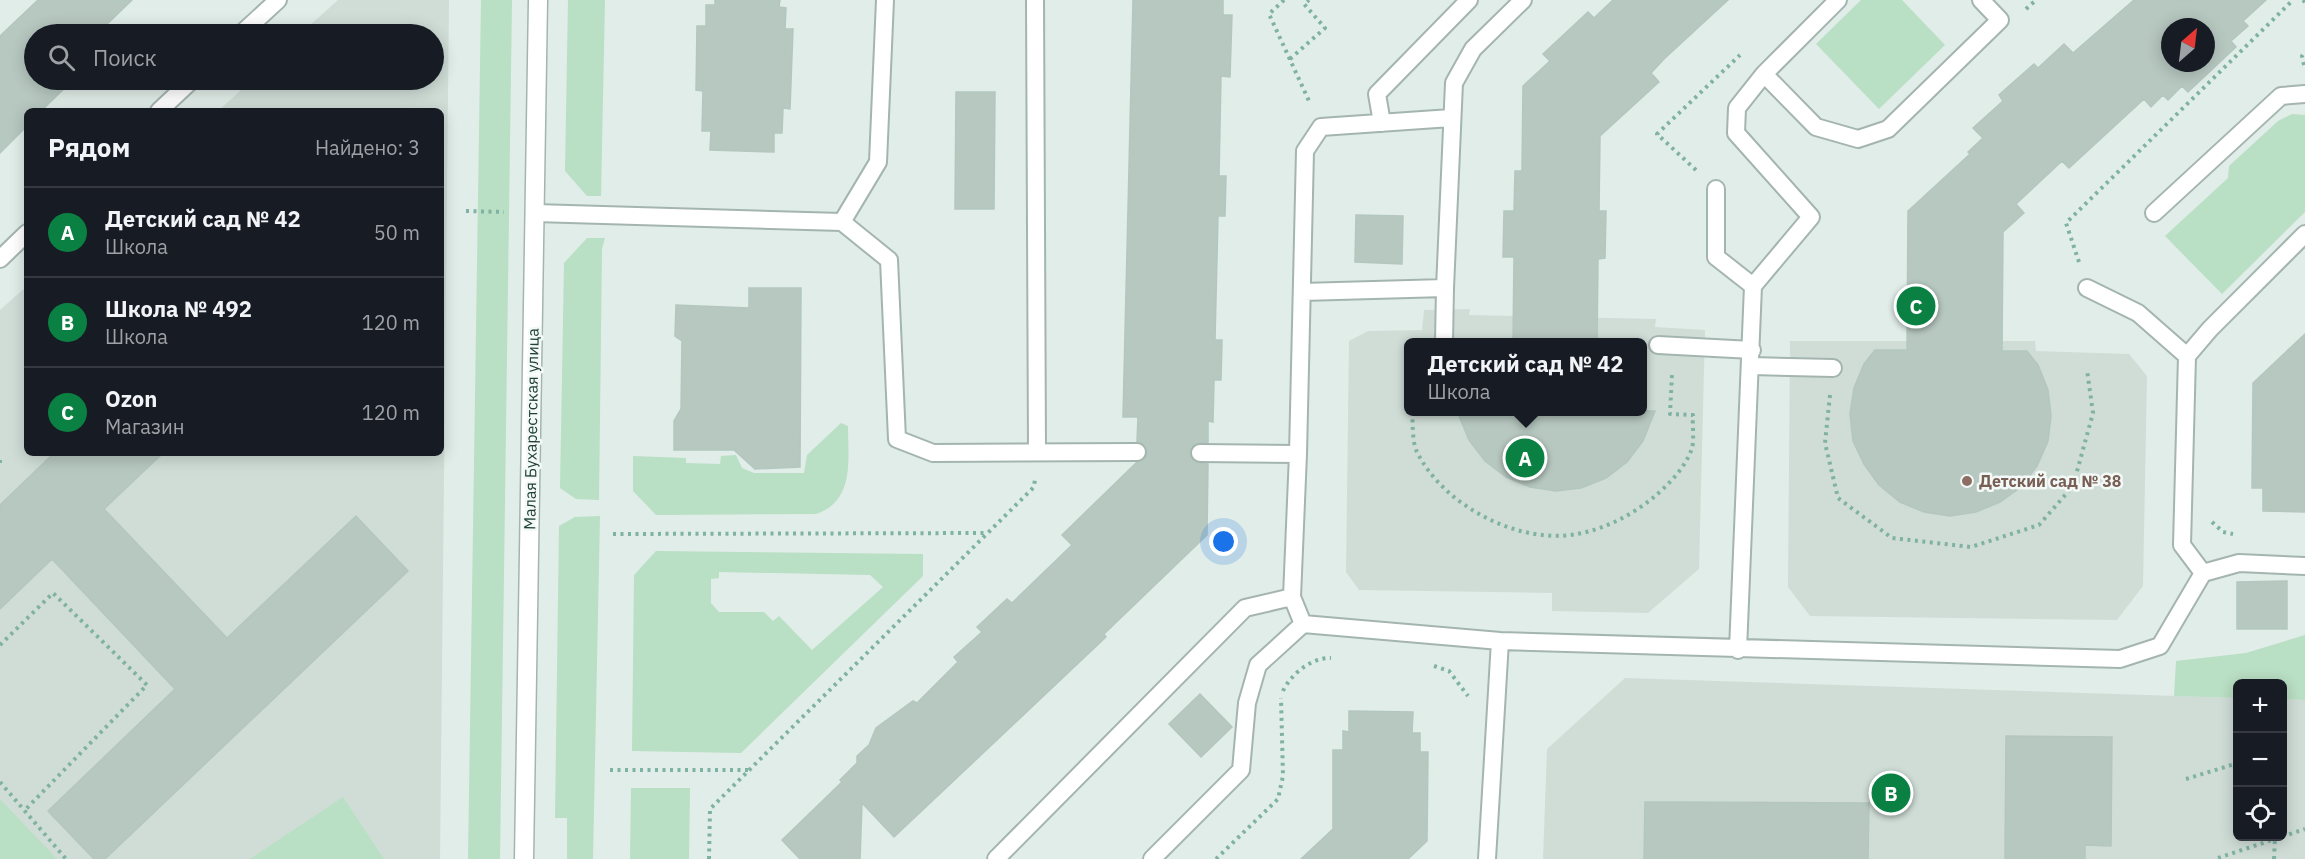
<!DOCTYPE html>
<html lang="ru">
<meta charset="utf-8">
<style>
:root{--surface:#171b24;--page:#20242c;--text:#f1f3f6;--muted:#9ea1a6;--line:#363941;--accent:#0b8043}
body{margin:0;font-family:"IBM Plex Sans",sans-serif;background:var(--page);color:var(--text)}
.controls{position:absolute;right:18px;bottom:18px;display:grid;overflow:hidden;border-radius:9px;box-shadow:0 3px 15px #0003}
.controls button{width:54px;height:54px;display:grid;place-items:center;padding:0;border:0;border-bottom:2px solid var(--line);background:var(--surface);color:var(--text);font:30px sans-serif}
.compass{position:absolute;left:2161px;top:18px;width:54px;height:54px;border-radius:50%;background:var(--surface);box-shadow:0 3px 15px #0003;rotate:28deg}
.you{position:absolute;left:1224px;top:542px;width:21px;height:21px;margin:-15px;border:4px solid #fff;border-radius:50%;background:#1a73e8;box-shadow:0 0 0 9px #1a73e833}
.badge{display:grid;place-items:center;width:39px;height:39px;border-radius:50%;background:var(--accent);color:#fff;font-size:20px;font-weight:700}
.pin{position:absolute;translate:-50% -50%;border:3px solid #fff;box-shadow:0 2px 6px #0006}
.popup{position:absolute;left:1404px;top:338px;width:243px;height:78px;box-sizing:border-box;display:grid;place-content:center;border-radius:9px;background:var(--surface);filter:drop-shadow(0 2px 4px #0005);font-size:20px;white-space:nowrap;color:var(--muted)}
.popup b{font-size:22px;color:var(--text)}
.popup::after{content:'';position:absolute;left:50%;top:100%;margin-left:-12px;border:12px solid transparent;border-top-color:var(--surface)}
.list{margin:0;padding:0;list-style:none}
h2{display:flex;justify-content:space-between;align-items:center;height:78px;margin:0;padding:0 24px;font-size:26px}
h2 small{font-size:20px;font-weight:400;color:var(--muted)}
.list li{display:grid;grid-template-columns:39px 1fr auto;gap:18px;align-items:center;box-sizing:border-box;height:90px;padding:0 24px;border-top:2px solid var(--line)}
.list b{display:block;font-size:22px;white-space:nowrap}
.list p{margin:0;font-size:20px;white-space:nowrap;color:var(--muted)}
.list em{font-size:20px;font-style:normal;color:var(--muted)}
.icon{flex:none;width:33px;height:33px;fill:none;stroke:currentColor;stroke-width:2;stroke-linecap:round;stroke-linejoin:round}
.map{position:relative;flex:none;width:2305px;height:859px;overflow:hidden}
.search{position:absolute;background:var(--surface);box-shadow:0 3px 15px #0003;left:24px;top:24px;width:420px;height:66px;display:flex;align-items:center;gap:15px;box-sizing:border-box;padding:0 21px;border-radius:33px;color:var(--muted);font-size:22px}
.panel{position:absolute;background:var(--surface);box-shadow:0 3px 15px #0003;left:24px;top:108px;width:420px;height:348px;border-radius:9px}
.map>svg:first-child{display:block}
.built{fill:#d0ddd7;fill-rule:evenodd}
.green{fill:#b9dfc4;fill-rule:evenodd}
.building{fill:#b7c8c1;stroke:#b3c7bf;stroke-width:1.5;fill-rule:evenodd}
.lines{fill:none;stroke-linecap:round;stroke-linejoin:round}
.lane-casing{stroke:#a4b5af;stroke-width:20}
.street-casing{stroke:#a4b5af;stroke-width:21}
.path{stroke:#80b2a3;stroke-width:4;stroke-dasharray:3 4.5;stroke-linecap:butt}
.lane{stroke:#fff;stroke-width:16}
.street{stroke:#fff;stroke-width:18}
.education-dot{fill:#8d6e63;stroke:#f2f9f6;stroke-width:2}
.labels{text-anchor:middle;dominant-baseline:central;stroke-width:5;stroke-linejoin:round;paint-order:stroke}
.street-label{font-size:16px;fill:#213f37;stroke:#f2f9f6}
.education-label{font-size:16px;font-weight:bold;fill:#785e54;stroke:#f2f9f6;text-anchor:start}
</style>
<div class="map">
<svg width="2305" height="859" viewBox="0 0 2305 859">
<rect width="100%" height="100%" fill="#e1ede8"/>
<path class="built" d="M338,0h111l-9,859h-440v-549l27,-24v167h414v-342h-223l34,-31h182v-46h-134z
M1470,309l-1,6 187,4 -1,8 50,3 -6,239 -51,44 -96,-2v-18l-193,-3 -13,-18 3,-231 19,-10 54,-1 2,-20zM1408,342h234v70h-234z
M1790,341h245l1,10 93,3 18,22 -4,210 -26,34 -307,-4 -22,-29z
M1625,678l612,20 1,138h44l1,-137 22,1v159h-762l4,-110z"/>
<path class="green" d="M481,0h31l-12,859h-32z
M568,0h37l-4,196h-14l-22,-25z
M1861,0h41l43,45 -66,64 -63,-65z
M2292,114l13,1v97l-83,82 -57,-58 63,-58 1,-12 49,-45z
M587,238h18l-3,11 -3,251 -23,-1 -16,-11 4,-225z
M841,423l7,3c0,34 7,75 -32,88l-160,1 -23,-24v-35l53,2v5l34,1 1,-8 15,-1 6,13 12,5h50l3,-18z
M600,516l-7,343h-26v-41h-12l4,-292 16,-9z
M656,551l267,3v22l-182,177 -109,-2 2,-176zM719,572l151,3 13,12 -71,63 -33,-34 -6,5 -9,-9h-45l-8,-9v-24l8,-1z
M2305,635v65l-22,-1 -1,-15h-44l-1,14 -63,-2 2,-35 70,-8z
M631,788h59l-1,71h-59z
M343,797l41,62h-134z
M0,799l57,60h-57z"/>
<path class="building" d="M38,0h94l-31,30 3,4h-70v46h39l-32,31h-14v15l-27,27v-117z
M715,0h65l-1,7 7,1 -1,21h8l-3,80 -7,-1 -1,25h-8v19l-64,-2 1,-19h-9l1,-40 -7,-1 1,-64h9v-21h9z
M1133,0h90v15h9l-2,62 -9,-1 -2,100h7l-1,40h-7l-3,124h7l-1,40h-7l-1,42 -5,-1v22l-13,1 -5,8 4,10 14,2 -1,71 -103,99 2,3 -212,200 -32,-34 -2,56h-60l-18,-19 60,-58 -2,-2 17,-17v-7l12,-11 7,-17 37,-27 4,2 41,-41 -4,-5 28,-25 -5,-5 30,-28 5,4 60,-58 -10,-10 75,-73 9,-5v-11l-9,-4 1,-25h-15z
M1613,0h115l-64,59 -13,14 8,9 -59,54 -1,75h7l-1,47 -7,1 -1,83h-84l1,-85h-11l1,-46h10l1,-40h7l1,-85 27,-25 -7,-7 45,-42 6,6z
M2134,0h132l-23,21 5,5 -17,15 5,6 -48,45 -6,-6 -14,14 -5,-5 -12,12 -7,-8 -75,69 -7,-7 -46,43 8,9 -21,19 -1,119h25l11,14 10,25 3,26 -3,25 -11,25 -16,21 -21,15 -24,10 -26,4 -26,-4 -24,-10 -21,-17 -15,-21 -11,-23 -3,-27 4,-26 10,-24 11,-14h32l1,-139 62,-57 -2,-2 15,-14 -10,-10 30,-27 -4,-6 35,-31 4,4 26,-24 9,9zM2170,27h36v36h-36z
M956,92h39l-1,117h-39z
M1356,215l47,1 -1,48 -47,-2z
M749,288h52l-1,179 -45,2 -21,-19h-60v-29l7,-12 1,-68 -7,-5 1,-31 73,3z
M2305,334v178l-42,-1v-23h-11l1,-105z
M1457,411h198l-12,30 -16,21 -21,16 -25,10 -25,3 -26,-4 -24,-10 -21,-16 -16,-21z
M54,453h109l-59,56 123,129 129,-122 52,55 -303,288h-11l-46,-48 127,-122 -123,-130 -52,50v-104z
M2287,581v48h-50v-47z
M1200,694l32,33 -31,30 -32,-33z
M1349,711l64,1 -1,21h8v19h8l-1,89 -19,18h-107l32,-30v-79h10v-19l6,1z
M2006,736l106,1 -1,109 -26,-1v14h-80z
M1645,802l224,1 -1,56h-224z"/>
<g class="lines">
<g class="lane-casing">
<path id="lane" d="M1035,0l2,452
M241,34l37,-34
M1764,74l52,53 42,12 30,-10 112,-109 -19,-20
M159,111l33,-31
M1382,123l-5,-29 92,-94
M1716,189v68l37,29
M535,213l307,9 36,-60 7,-162
M2154,213l127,-117 24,-2
M842,222l47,38 8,179 36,14 204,-1
M0,259l27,-26
M2087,288l51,25 49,43 -5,189 21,28
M1302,292l143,-4 9,-205 19,-34 50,-49
M1444,342l1,-54
M1658,345l94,5
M2187,356l23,-27 95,-95
M1752,366l81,2
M1200,453l98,1
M1292,597l11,27 197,17 620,18 40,-13 43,-73 36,-10 66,3
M1738,650l15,-364 58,-69 -75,-84 1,-25 27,-34 74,-74
M996,859l249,-251 47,-11 6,-143 7,-303 16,-24 130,-9
M1152,859l89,-89 6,-67 11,-38 45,-41
M1487,859l13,-218"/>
</g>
<g class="street-casing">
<path id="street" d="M524,859l14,-859"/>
</g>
<path class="path" d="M1284,0l-15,14 40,87
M2303,0l2,2
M2026,9l10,-9
M1290,59l35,-31 -21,-24 5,-4
M2304,65l-2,-9 3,-4
M1696,170l-39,-36 83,-79
M466,211l38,1
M2079,262l-13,-39 227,-223
M1830,395l-5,48 13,55 54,40 79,9 68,-22 34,-39 20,-73 -6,-43
M1412,412c1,11 0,30 5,40 26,53 101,93 160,82 28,-5 55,-19 77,-37 14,-12 30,-28 37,-46 4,-9 1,-25 2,-36l-23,-1 2,-40
M0,460v3
M2212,522l11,10 10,2
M613,534l374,-1
M0,645l53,-52 94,92 -121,124
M1434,666l15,5 19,25
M1283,691c8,-17 29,-34 48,-33
M610,770h140
M2186,779l52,-16
M0,782l66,77
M2218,858l87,-29
M709,859l1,-50 324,-322 1,-8
M1216,859l62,-60 5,-23 -2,-78
M2274,859l1,-22"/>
<use href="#lane" class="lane"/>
<use href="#street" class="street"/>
</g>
<circle class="education-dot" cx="1967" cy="481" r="6"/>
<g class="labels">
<g class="street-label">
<text transform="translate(531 429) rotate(-89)">Малая Бухарестская улица</text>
</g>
<g class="education-label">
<text x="1979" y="481">Детский сад № 38</text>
</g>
</g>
</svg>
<div class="controls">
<button>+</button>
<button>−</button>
<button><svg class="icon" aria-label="locate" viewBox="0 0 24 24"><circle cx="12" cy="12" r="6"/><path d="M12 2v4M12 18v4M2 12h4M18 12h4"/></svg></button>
</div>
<svg class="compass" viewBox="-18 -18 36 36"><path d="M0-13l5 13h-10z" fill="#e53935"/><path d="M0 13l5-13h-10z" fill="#9ea1a6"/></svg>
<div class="you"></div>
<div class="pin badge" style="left:1525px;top:458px">A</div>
<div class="popup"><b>Детский сад № 42</b>Школа</div>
<div class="pin badge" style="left:1891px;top:793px">B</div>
<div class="pin badge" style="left:1916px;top:306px">C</div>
<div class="search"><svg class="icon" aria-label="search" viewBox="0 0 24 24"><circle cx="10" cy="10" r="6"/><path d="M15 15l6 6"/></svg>Поиск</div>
<section class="panel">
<h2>Рядом<small>Найдено: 3</small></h2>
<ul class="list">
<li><span class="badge">A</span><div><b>Детский сад № 42</b><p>Школа</p></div><em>50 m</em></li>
<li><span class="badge">B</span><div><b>Школа № 492</b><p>Школа</p></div><em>120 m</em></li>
<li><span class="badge">C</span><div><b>Ozon</b><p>Магазин</p></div><em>120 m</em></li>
</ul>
</section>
</div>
